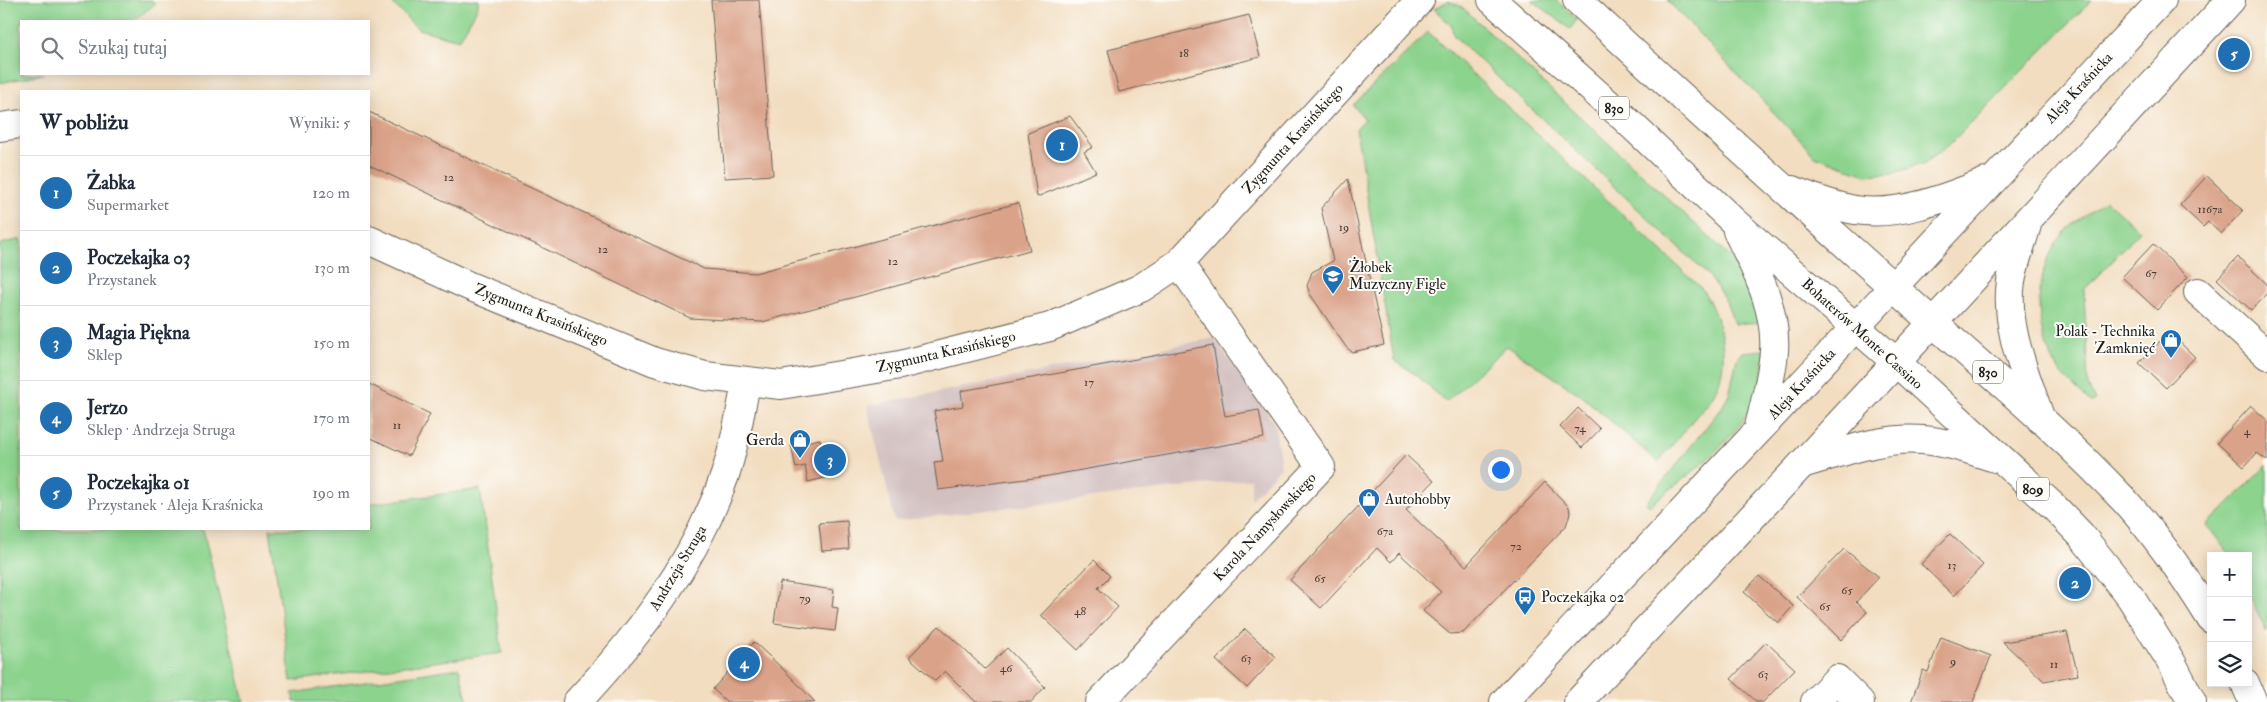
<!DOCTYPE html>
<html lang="pl">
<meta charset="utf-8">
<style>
:root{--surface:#fff;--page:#f6f6f7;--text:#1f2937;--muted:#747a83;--line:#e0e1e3;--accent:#1f6fb2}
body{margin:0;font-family:"IM FELL Double Pica",serif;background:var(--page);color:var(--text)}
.controls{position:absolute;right:15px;bottom:15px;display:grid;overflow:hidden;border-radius:0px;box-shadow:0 2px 12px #0003}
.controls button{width:45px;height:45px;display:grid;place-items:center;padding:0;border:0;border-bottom:1px solid var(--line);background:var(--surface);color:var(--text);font:25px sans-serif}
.you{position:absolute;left:1500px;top:469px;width:18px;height:18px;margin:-12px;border:4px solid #fff;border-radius:50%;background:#1a73e8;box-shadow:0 0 0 8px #1a73e833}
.badge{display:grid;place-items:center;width:32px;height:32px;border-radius:50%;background:var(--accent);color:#fff;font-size:16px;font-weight:700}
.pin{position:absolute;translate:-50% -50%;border:2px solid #fff;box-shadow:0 1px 5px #0006}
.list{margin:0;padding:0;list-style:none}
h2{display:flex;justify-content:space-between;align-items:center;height:65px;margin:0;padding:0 20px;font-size:21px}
h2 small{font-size:16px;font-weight:400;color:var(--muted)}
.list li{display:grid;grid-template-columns:32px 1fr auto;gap:15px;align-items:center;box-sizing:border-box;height:75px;padding:0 20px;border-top:1px solid var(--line)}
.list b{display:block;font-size:19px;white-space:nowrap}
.list p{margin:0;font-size:16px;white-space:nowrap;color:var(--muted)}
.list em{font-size:16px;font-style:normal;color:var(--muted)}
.icon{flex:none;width:28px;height:28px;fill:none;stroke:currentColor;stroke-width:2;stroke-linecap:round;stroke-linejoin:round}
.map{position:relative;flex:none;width:2267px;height:702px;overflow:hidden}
.search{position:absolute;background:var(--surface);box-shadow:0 2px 12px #0003;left:20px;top:20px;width:350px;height:55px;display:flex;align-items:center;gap:12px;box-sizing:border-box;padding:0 18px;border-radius:0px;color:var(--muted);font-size:19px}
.panel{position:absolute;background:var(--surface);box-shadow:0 2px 12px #0003;left:20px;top:90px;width:350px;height:440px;border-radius:0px}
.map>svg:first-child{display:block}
.industrial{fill:#d2bfc0}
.green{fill:#8cd38e;stroke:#547855}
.building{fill:#daa289}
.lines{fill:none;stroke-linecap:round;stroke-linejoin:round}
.minor-casing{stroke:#676055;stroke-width:30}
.major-casing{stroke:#676055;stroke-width:30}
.minor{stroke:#fff;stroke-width:28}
.major{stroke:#fff;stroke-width:28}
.labels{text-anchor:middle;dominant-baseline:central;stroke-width:4;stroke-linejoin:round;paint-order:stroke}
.number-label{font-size:12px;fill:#4c3e37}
.shield{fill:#fdfcf7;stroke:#605f5e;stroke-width:1}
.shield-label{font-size:14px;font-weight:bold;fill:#1c1c1c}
.street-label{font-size:15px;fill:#1c1c1c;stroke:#fdfcf7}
.poi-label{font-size:15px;fill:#1c1c1c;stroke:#fdfcf7;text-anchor:start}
</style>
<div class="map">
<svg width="2267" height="702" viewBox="0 0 2267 702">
<rect width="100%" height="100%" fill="#fdfcf7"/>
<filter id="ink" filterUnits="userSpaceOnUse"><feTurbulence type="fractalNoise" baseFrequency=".02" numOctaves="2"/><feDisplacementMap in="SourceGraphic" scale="10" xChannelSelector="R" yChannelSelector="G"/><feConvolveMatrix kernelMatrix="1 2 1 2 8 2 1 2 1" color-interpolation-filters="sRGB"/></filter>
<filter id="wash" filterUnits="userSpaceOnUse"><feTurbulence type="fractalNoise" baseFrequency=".0096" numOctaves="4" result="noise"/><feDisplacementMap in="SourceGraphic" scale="20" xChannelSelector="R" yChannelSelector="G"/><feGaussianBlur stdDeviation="1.12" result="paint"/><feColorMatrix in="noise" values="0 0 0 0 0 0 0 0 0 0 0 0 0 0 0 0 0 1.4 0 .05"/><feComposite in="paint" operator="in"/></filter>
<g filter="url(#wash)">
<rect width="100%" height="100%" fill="#f2ddc0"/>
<path class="industrial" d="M1214,338l61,87 6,42 -30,32v-20l-356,42 -28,-115z"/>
<path class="green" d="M0,0h152l3,4 -22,17h-112v53h22l-43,9z
M389,0h90l-2,9 -18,31 -41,-11z
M1532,0h24l21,20 -7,9z
M1667,0h425l-143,145 -26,19 -29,9 -28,2 -51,-19z
M1448,1l14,6 275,256 11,17 15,42 -29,2 -8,-23 -16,-24 -256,-241 -3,-11 -17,-16z
M1428,32l274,257c19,29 30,72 12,105 -4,8 -11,15 -17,21 -13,16 -26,32 -39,47l-76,-66 -75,-50 -61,56 -31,-28 -21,-14 -38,-231 9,-10 -12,-14z
M2106,200l34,31 -56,59 4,96 7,15 -3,2c-15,-13 -32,-27 -41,-46 -19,-40 -16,-93 15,-126 11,-12 27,-21 40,-31z
M21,239v290h182l41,173h-244v-458z
M1766,350c-3,14 -3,29 -8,42 -19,50 -69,82 -109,114l-3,-3 76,-96 7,-12 8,-37 5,-6z
M2267,465v168l-19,-41v-36h-18l-23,-31z
M480,489l22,164 -211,28 -21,-152h99v-25z
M459,668l9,34h-174l-2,-9z"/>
<g id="blocks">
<path class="building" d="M711,0h48l14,175 -48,3z
M1249,15l11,42 -141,35 -11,-42z
M369,112l335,157 51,4 263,-70 12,47 -268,72 -72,-4 -321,-153z
M1070,116l23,31 -9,5 12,20 -59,25 -9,-64z
M2207,176l36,34 -22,24 -13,-12 -5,5 -23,-22z
M1348,179l36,166 -32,7 -6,-5 -36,-53 -3,-8 5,-14 21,-11 -12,-53z
M2153,244l35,33 -31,33 -35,-33z
M2238,257l29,27v9l-16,17 -34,-31z
M2169,332l26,25 -29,31 -27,-25z
M1213,345l12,71 34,-6 5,28 -222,39 -104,13 -4,-28 9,-1 -9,-50 29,-5 -2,-15z
M369,384l61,30 -21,42 -40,-19z
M2251,406l16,14v40l-10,-7 -13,14 -27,-24z
M1578,408l22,21 -18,19 -22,-21z
M820,439l3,13 8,-2 6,25 -29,7 -3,-16 -9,2 -5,-23z
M1406,455l28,26 -28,29 60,56 79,-84 24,25 1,6 -4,13 -103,107 -13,1 -27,-23 18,-19 -42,-39 -8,9 -14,-14 -56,60 -31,-28z
M847,521l2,28 -27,2 -3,-28z
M1950,534l33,31 -29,31 -33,-32z
M1844,549l35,28 -23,25 11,10 -26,28 -44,-43z
M1094,560l16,16 -12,12 20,19 -40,43 -37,-35z
M1759,576l34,30 -15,17 -34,-31z
M780,582l54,8 -2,17 6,1 -3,23 -61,-8z
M939,626l46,43 22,-21 38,39 -14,15h-55l-31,-31 -10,10 -26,-24z
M1245,629l31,28 -29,31 -31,-28z
M2067,632l11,43 -34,6 -41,-39z
M1941,637l50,19 -18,46h-62l12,-32 5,2z
M754,642l30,28 31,32h-88l-14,-13z
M1766,642l29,27 -32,33h-6l-26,-23z"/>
</g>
</g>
<g filter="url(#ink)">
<use href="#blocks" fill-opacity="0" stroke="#676055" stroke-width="1"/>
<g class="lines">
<g class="minor-casing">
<path id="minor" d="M0,127l21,-3
M369,240l100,46 186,76 50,14 76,9 119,-20 150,-38 91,-39 38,-25 241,-263
M2198,292l69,63
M577,702c62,-66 118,-140 148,-227 10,-30 15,-61 21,-92
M1100,702l221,-235 -142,-204
M1815,702l22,-23 23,23"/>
</g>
<g class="major-casing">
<path id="major" d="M1492,0l129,115 111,105 164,142 158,145 27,28 50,63 41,65 20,39
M1577,0c110,102 222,203 334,303 71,64 147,127 213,197 33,36 61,77 87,119
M1792,190c20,8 41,16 63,20 44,7 90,-12 131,-28
M2027,225c-5,18 -13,38 -16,56 -7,47 16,96 30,139
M1737,231c18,37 40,77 37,120 -2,27 -10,54 -16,80
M1802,464c39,-11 80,-28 121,-24 25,2 49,11 72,18
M2245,683l8,19
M1504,702l658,-702
M1578,702l224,-238 429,-464"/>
</g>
<use href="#minor" class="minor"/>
<use href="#major" class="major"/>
</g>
</g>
<defs>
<g id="school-pin" transform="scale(1.125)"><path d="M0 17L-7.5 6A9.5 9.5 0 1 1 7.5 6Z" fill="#1f6fb2" stroke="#fdfcf7"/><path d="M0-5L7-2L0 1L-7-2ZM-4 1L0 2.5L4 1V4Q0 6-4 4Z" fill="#fff"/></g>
<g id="shop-pin" transform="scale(1.125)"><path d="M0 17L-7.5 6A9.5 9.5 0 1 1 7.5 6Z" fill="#1f6fb2" stroke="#fdfcf7"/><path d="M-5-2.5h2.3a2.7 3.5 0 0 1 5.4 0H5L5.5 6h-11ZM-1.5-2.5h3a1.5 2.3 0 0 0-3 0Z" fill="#fff"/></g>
<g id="bus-pin" transform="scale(1.125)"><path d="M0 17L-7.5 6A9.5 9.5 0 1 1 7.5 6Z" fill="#1f6fb2" stroke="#fdfcf7"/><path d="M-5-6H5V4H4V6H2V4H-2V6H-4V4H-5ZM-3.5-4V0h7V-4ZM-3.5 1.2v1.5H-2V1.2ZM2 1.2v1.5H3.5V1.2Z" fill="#fff"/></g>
</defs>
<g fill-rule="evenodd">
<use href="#school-pin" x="1333" y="276"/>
<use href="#shop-pin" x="2171" y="340"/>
<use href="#shop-pin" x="800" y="440"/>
<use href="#shop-pin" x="1369" y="499"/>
<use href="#bus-pin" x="1525" y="597"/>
</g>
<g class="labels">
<g class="number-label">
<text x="1184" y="53">18</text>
<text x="449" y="177">12</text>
<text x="2210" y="209">1167a</text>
<text x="1344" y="227">19</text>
<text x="603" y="249">12</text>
<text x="893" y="261">12</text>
<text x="2151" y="273">67</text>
<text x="1089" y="382">17</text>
<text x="397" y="425">11</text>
<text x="1580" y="428">74</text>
<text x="2247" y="431">4</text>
<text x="1385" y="531">67a</text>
<text x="1516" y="546">72</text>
<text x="1952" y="565">13</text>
<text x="1320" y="578">65</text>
<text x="1847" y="590">65</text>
<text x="805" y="598">79</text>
<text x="1825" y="606">65</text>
<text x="1080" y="611">48</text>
<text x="1246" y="658">63</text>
<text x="1953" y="661">9</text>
<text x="2054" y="664">11</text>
<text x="1006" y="668">46</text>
<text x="1763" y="674">63</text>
</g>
<g class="shield">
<rect x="1599" y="96.5" width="30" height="23" rx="4"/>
<rect x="1973" y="360.5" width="30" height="23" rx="4"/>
<rect x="2017" y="477.5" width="32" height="23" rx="4"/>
</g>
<g class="shield-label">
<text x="1614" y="108">830</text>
<text x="1988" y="372">830</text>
<text x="2033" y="489">809</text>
</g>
<g class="street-label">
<text transform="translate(2079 88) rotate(-47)">Aleja Kraśnicka</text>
<text transform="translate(1293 139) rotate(-48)">Zygmunta Krasińskiego</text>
<text transform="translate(541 315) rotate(22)">Zygmunta Krasińskiego</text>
<text transform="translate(1862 334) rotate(42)">Bohaterów Monte Cassino</text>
<text transform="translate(946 352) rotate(-13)">Zygmunta Krasińskiego</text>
<text transform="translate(1802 384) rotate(-47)">Aleja Kraśnicka</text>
<text transform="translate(1265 527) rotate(-47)">Karola Namysłowskiego</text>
<text transform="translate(678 568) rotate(-59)">Andrzeja Struga</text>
</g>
<g class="poi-label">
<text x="1349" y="267">Żłobek<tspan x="1349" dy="17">Muzyczny Figle</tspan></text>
<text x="2155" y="331" text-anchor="end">Polak - Technika<tspan x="2155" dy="17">Zamknięć</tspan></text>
<text x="784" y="440" text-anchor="end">Gerda</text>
<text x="1385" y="499">Autohobby</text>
<text x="1541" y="597">Poczekajka 02</text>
</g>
</g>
</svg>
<div class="controls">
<button>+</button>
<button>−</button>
<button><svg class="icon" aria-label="layers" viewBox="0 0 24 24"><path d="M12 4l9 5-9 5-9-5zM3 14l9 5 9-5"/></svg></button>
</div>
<div class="you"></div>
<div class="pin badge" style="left:1062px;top:145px">1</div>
<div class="pin badge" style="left:2075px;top:583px">2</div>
<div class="pin badge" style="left:830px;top:460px">3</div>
<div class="pin badge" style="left:744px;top:663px">4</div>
<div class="pin badge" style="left:2234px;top:54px">5</div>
<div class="search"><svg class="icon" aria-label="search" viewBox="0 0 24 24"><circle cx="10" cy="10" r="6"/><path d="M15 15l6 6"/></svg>Szukaj tutaj</div>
<section class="panel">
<h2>W pobliżu<small>Wyniki: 5</small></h2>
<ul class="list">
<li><span class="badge">1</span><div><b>Żabka</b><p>Supermarket</p></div><em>120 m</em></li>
<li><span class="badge">2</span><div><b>Poczekajka 03</b><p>Przystanek</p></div><em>130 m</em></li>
<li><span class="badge">3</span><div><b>Magia Piękna</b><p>Sklep</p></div><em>150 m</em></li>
<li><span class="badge">4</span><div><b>Jerzo</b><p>Sklep · Andrzeja Struga</p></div><em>170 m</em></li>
<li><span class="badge">5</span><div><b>Poczekajka 01</b><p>Przystanek · Aleja Kraśnicka</p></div><em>190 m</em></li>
</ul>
</section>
</div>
